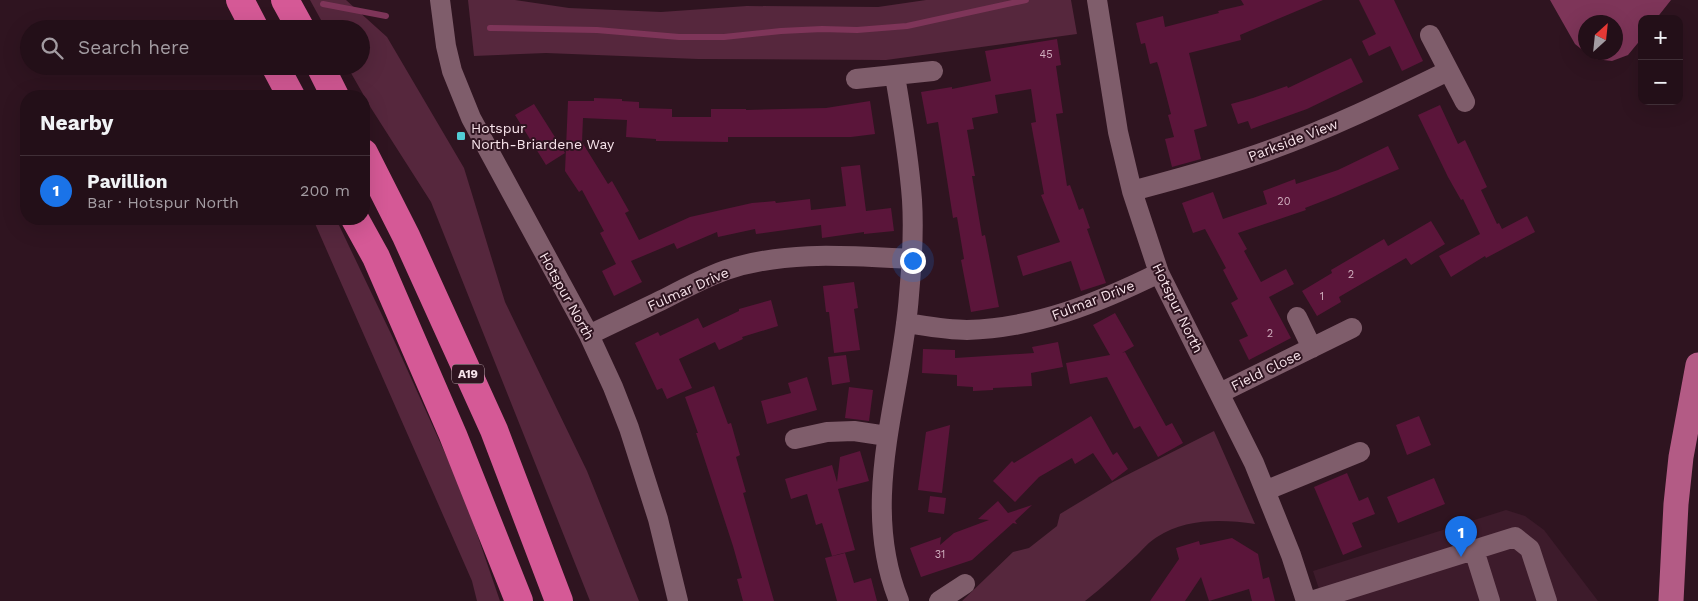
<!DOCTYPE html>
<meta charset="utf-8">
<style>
:root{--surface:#230f18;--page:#2b1821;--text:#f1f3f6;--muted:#a39ca2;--line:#402f37;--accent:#1a73e8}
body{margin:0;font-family:"Work Sans",sans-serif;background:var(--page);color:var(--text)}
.controls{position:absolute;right:15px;top:15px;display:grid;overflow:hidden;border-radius:10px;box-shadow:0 5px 20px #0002}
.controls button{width:45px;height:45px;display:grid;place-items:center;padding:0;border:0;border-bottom:1px solid var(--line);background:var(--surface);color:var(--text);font:25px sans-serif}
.compass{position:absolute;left:1578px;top:15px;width:45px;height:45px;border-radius:50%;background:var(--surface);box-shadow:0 5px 20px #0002;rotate:27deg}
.you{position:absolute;left:912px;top:260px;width:18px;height:18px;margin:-12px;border:4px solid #fff;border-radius:50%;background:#1a73e8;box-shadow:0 0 0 8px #1a73e833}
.badge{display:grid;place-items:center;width:32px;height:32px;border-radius:50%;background:var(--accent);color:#fff;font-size:16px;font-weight:700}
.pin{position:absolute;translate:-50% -41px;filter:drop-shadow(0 1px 2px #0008)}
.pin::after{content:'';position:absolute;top:26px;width:18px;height:15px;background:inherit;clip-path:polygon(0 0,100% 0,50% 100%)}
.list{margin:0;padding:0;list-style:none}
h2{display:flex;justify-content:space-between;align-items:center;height:65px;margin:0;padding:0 20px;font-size:21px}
h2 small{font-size:16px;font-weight:400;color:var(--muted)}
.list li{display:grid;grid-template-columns:32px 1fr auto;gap:15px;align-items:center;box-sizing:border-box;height:70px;padding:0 20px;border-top:1px solid var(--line)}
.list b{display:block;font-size:19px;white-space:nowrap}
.list p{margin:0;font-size:16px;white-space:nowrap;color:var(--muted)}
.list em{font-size:16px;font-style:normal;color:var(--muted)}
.icon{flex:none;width:28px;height:28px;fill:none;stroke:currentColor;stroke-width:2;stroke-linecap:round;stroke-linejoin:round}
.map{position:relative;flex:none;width:1698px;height:601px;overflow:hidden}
.search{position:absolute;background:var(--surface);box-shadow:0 5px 20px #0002;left:20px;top:20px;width:350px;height:55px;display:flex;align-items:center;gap:12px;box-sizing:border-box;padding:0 18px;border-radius:28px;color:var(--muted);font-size:19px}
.panel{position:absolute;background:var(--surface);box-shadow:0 5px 20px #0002;left:20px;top:90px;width:350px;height:135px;border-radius:20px}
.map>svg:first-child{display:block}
.built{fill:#3d1b2b}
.green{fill:#56273d}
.water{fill:#7e3559}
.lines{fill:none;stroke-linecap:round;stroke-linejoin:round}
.stream{stroke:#7e3559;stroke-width:6}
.building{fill:#5b153a}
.minor{stroke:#7f5d6b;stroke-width:20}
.major{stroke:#b35b85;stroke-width:25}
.highway{stroke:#d55996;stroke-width:28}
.poi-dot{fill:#52ccd5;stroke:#2f1420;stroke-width:2}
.labels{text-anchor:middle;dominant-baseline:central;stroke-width:4;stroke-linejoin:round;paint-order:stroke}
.number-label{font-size:11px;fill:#d1b0bf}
.shield{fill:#2f1420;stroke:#bca6ae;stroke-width:1}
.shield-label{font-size:12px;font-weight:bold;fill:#f8e4eb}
.poi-label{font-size:14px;fill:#f8e4eb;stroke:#2f1420;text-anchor:start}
.street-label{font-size:14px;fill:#f8e4eb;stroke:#2f1420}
</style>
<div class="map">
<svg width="1698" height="601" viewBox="0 0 1698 601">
<rect width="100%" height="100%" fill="#2f1420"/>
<path class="built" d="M1506,510l19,6 19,14 54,71h-275l-10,-30z"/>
<path class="green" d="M310,0h36l41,37 77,131 41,134 82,169 52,130h-49l-159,-399 -60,-94 -24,-42h14v-37h-35z
M468,0h47l54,8 92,4 86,-6 131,1 48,-7h145l6,34 -191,26 -188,-1 -152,-6 -72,3z
M313,219h23l57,119 70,155 37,108h-23l-5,-20z
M1214,431l41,93c-32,-5 -70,-6 -98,13 -7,4 -14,12 -20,18 -17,16 -34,32 -52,46h-123l51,-49 16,-4 28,-22 3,-12 53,-32z"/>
<path class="water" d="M1550,0h121l-15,19h-14v19l-14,17 -16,6 -17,-2 -9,-6 30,-1v-30h-30l-1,30 -10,-8z"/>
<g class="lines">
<path class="stream" d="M323,4l63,12
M490,28l107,2 82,7h45l57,-6 41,-2 35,1 50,-4 119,-26"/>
</g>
<path class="building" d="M1241,0h82l-83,35 1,5 -52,13 18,73 -13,4 7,29 -29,8 -7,-28 9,-2 -6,-22 3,-1 -12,-46 -2,-6 -7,2 -5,-21 -4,1 -5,-21 27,-7 2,11 54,-14 -1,-2 26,-6z
M1359,0h35l29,61 -21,10 -12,-25 -21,10 -7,-15 14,-7z
M1057,39l4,26 -5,1 7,47 -7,1 11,72 3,-1 9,25 4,-2 7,20 -3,1 19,54 -25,8 -10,-30 -48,15 -6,-20 43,-14 -19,-47 3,-1 -13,-71 5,-1 -5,-33 -36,6 3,18 -26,5 2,11 -7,1 8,46h-3l10,60 3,-1 14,72 -28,5 -10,-52 3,-1 -7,-42 -4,1 -15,-96 -11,2 -6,-32 31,-5v2l39,-8 -6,-30z
M1351,58l12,24 -56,27 -56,20 -3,-8 -10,3 -7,-20 22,-6 34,-12 1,2z
M594,98l28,1v2l17,1v6l33,1v8h39v-8h35v1l80,-2 44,-7 5,33 -24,3h-123v5l-72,-1v-2l-30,-2 1,-17 -44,-2 -1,24 26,42 4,-3 17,30 -4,2 14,27 51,-23 62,-14 23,-2 1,2 34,-4 1,11 35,-4 -5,-39 19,-2 6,46 25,-3 3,23 -30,3v-2l-42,6 -1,-13 -65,9 -1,-5 -37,8 -1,-5 -40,17 -3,-6 -43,18 11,21 -28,14 -12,-25 14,-7 -16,-31 4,-2 -22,-41 -3,2 -14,-21 3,-70h26z
M534,104l31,49 -19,12 -31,-50z
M1440,105l18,39 7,-4 22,47 -6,3 16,34 2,-1 3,6 25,-13 8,16 -49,26 -1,-2 -34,21 -12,-21 41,-22 -17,-35 -2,1 -13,-23 -30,-62z
M1388,146l11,23 -63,27 -31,12 1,2 -68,23 9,16 -3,2 17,31 25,-13 8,15 -25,13 22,41 -42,22 -10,-20 9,-4 -17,-33 7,-4 -15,-29 3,-2 -21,-39 -12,4 -11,-30 31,-11 10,27 44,-15 -4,-13 32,-12 1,5 42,-14z
M1431,221l14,23 -34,21 -5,-7 -67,39 2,5 -24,14 -15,-25 30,-18 -1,-3 53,-31 4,7z
M854,282l4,26 -4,1 6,41 -26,3 -5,-41h-3l-3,-26z
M771,300l7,26 -36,11 1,2 -24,11 -4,-8 -36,17 13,29 -25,11 -5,-11 -5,2 -22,-47 23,-11 2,4 38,-18 5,10 36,-17v-2z
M1115,313l19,33 -12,7 3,-1 41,74 6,-3 11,20 -25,14 -18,-31 -6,3 -27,-52 -37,7 -4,-21 44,-8 -17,-30z
M1058,342l5,25 -32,6 1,13 -39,2v2l-20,1v-4l-16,-1v-11l-35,-2 1,-24 32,1v8l79,-5 -2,-6z
M846,355l4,27 -18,3 -4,-28z
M807,377l10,33 -50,14 -6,-23 30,-8 -3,-10z
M714,386l14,38 3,-1 9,32 -4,2 10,35 -3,1 31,108h-31l-6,-22 5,-1 -9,-32 -37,-113h2l-13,-36z
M849,387l24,3 -4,31 -24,-3z
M1091,416l22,39 4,-3 11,17 -16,12 -19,-28 -18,11 -3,-6 -33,19 -24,25 -22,-21 19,-20 2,2z
M1419,416l12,29 -24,10 -11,-30z
M950,425l-8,68 -24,-3 8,-58z
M860,451l9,30 -31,8 17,61 -23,6 -10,-33 -6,2 -9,-31 -16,5 -6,-20 47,-14 5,17 3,-25z
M1347,473l12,28 9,-4 7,17 -23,9 10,24 -19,8 -29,-68z
M1434,478l11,26 -47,19 -11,-26z
M930,496l16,2 -2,16 -16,-2z
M998,501l10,12 24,-8 -17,16 2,3 -4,-1 -41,37 -51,17 -11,-29 31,-11 -1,8 14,-12 35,-13 -11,-1z
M1232,538l26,16 5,25 6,-2 6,24h-23l-3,-12 -40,12 -8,-24 -16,24h-35l29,-42 -3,-11 23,-7 1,4z
M845,553l9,30 17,-5 6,23h-40l-12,-43z"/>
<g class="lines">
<path class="minor" d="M440,0l6,46 6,25 19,47 118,217 24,52 16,41 29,91 20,82
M1097,0l21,132 14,59 27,82 95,190 37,92 15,46
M1430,35l35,67
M895,76c7,41 14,82 17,124 2,31 0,63 -3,95 -7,102 -51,205 -10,306
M856,79l77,-8
M1132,191c45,-12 91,-24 135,-40 62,-22 122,-51 181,-80
M1297,317l15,31
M906,323c20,3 41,7 61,7 69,-2 131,-27 192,-57
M589,335c26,-13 53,-25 79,-38 19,-10 38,-20 58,-27 61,-20 123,-14 185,-11
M1220,393l132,-65
M795,439l32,-7 27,-1 33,5
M1267,490l93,-38
M1474,550l16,51
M939,601l26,-17
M1311,601l204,-64 15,12 17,52"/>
<path class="major" d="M1671,601l5,-97 5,-47 17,-92"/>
<path class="highway" d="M240,0l15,29
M285,0l16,29
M275,66l16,30
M320,66l15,30
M364,153l42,83 88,194 65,171
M355,219l21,38 77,178 66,166"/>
</g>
<rect class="poi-dot" x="456" y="131" width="10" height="10" rx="2.5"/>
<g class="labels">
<g class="number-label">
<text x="1046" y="54">45</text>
<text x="1284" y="201">20</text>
<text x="1351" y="274">2</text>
<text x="1322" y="296">1</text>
<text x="1270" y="333">2</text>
<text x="940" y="554">31</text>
</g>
<rect class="shield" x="452" y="364.5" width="32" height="19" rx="4"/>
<g class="shield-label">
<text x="468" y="374">A19</text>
</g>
<g class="poi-label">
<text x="471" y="128">Hotspur<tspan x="471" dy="16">North-Briardene Way</tspan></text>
</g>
<g class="street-label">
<text transform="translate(1293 140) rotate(-21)">Parkside View</text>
<text transform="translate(688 289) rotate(-24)">Fulmar Drive</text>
<text transform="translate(567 296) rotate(61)">Hotspur North</text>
<text transform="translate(1093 300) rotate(-21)">Fulmar Drive</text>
<text transform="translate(1178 308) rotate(64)">Hotspur North</text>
<text transform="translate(1266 370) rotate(-26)">Field Close</text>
</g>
</g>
</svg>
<div class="controls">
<button>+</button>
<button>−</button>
</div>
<svg class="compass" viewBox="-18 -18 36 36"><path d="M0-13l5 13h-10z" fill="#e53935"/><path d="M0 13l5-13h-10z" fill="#a39ca2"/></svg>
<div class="you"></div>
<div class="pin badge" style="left:1461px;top:557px">1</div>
<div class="search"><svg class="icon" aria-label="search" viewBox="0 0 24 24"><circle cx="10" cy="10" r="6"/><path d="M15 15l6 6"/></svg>Search here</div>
<section class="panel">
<h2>Nearby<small></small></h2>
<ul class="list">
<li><span class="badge">1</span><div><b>Pavillion</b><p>Bar · Hotspur North</p></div><em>200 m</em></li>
</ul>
</section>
</div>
